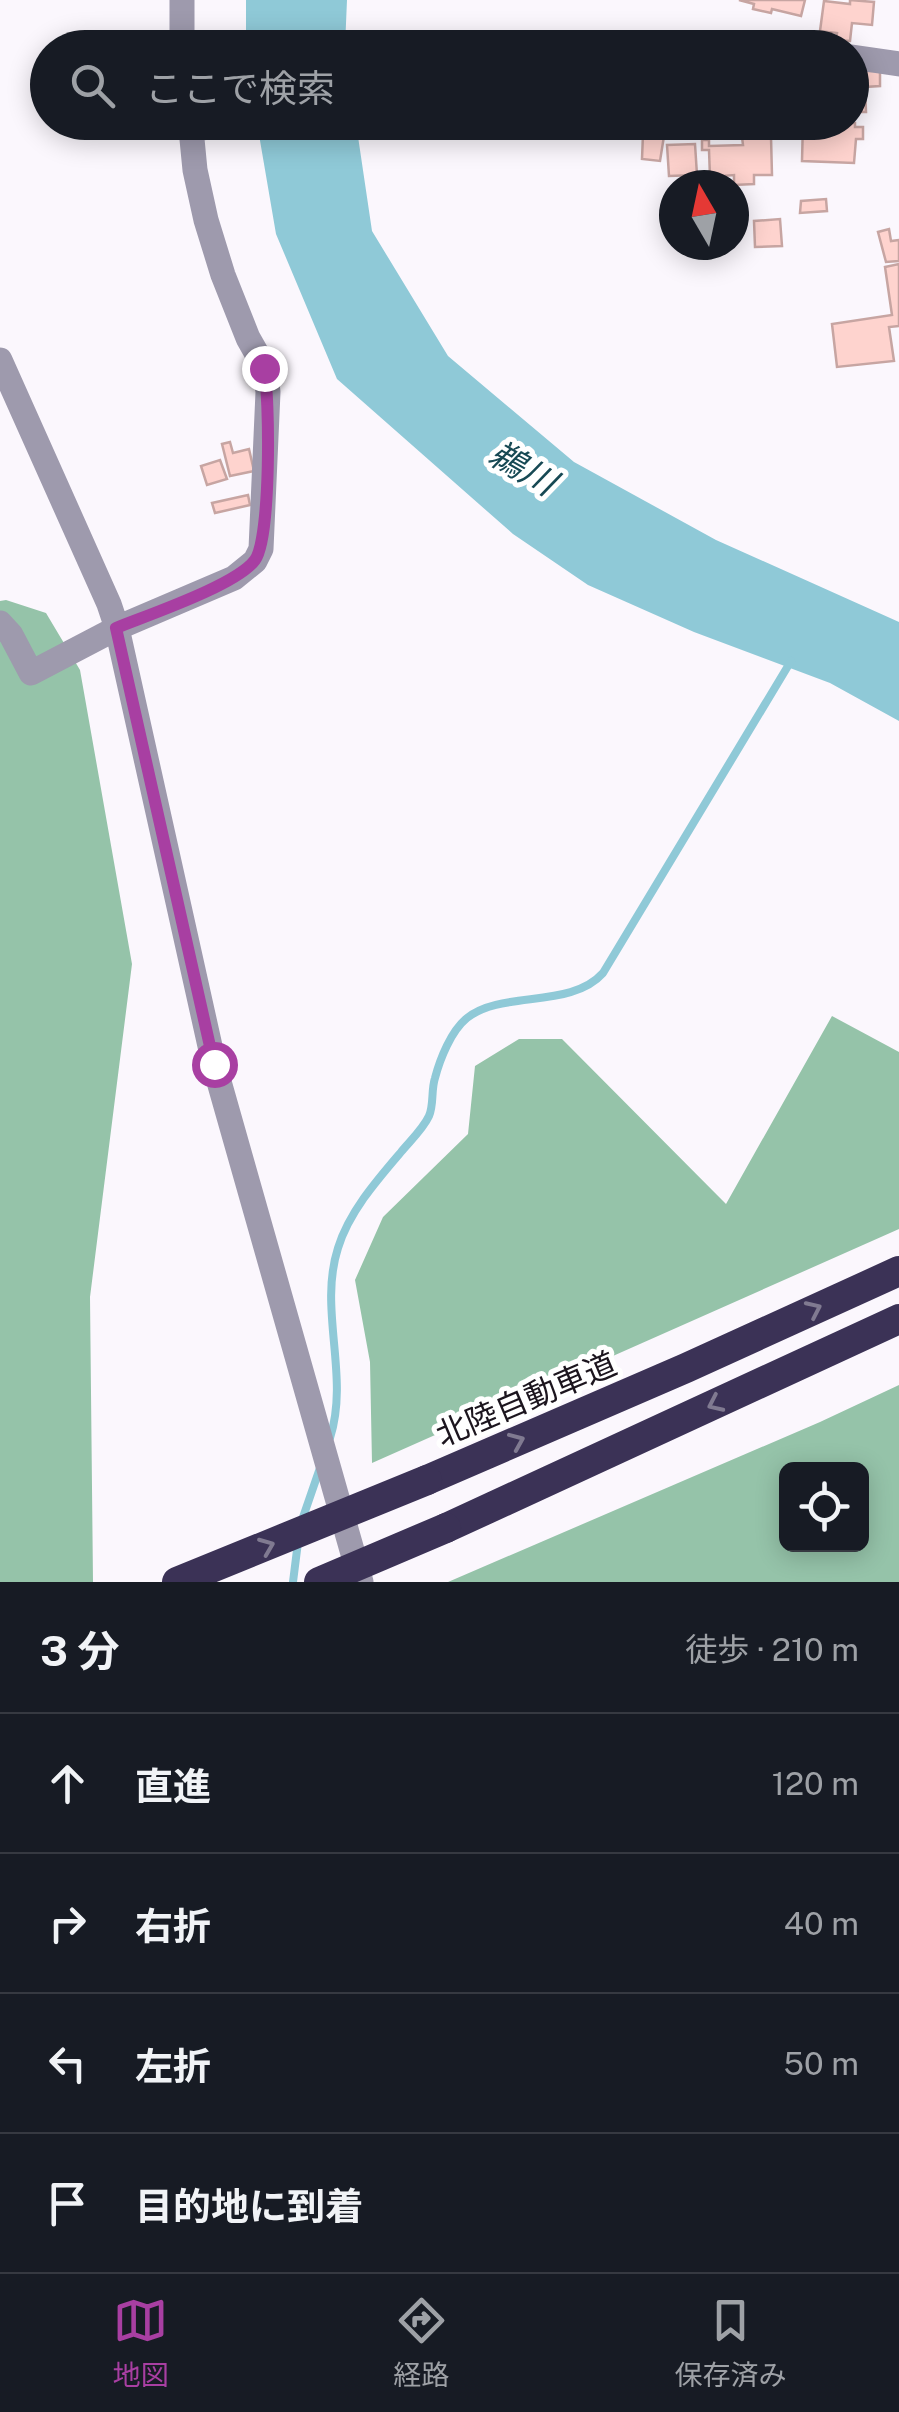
<!DOCTYPE html>
<html lang="ja">
<meta charset="utf-8">
<style>
:root{--surface:#171b24;--page:#20242c;--text:#f1f3f6;--muted:#9ea1a6;--line:#363941;--accent:#a83fa2}
body{margin:0;font-family:"Public Sans","Noto Sans JP",sans-serif;background:var(--page);color:var(--text)}
.controls{position:absolute;right:30px;bottom:30px;display:grid;overflow:hidden;border-radius:15px;box-shadow:0 5px 25px #0003}
.controls button{width:90px;height:90px;display:grid;place-items:center;padding:0;border:0;border-bottom:2px solid var(--line);background:var(--surface);color:var(--text);font:50px sans-serif}
.compass{position:absolute;left:659px;top:170px;width:90px;height:90px;border-radius:50%;background:var(--surface);box-shadow:0 5px 25px #0003;rotate:351deg}
.stop{position:absolute;width:30px;height:30px;margin:-22px;border:8px solid #a83fa2;border-radius:50%;background:#fff}
.stop.end{background:#a83fa2;border-color:#fff;box-shadow:0 2px 10px #0008}
.list{margin:0;padding:0;list-style:none}
h2{display:flex;justify-content:space-between;align-items:center;height:130px;margin:0;padding:0 40px;font-size:42px}
h2 small{font-size:32px;font-weight:400;color:var(--muted)}
.list li{display:grid;grid-template-columns:65px 1fr auto;gap:30px;align-items:center;box-sizing:border-box;height:140px;padding:0 40px;border-top:2px solid var(--line)}
.list b{display:block;font-size:38px;white-space:nowrap}
.list em{font-size:32px;font-style:normal;color:var(--muted)}
.icon{flex:none;width:55px;height:55px;fill:none;stroke:currentColor;stroke-width:2;stroke-linecap:round;stroke-linejoin:round}
.map{position:relative;flex:none;width:899px;height:1582px;overflow:hidden}
.search{position:absolute;background:var(--surface);box-shadow:0 5px 25px #0003;left:30px;right:30px;top:30px;height:110px;display:flex;align-items:center;gap:25px;box-sizing:border-box;padding:0 35px;border-radius:55px;color:var(--muted);font-size:38px}
.sheet{height:690px;background:var(--surface)}
nav{display:flex;justify-content:space-around;align-items:center;box-sizing:border-box;height:140px;border-top:2px solid var(--line);background:var(--surface);font-size:28px;color:var(--muted)}
nav a{display:grid;justify-items:center;gap:5px}
nav .on{color:var(--accent)}
.map>svg:first-child{display:block}
.forest{fill:#95c3a9;fill-rule:evenodd}
.water{fill:#8fc9d7}
.lines{fill:none;stroke-linecap:round;stroke-linejoin:round}
.stream{stroke:#8fc9d7;stroke-width:8}
.building{fill:#fed3ce;stroke:#c7a5a2;stroke-width:2.5}
.minor{stroke:#9e9aad;stroke-width:25}
.highway{stroke:#3b3256;stroke-width:30}
.highway-bridge{stroke:#3b3256;stroke-width:30}
.oneway{stroke:#807a91}
.route{stroke:#a83fa2;stroke-width:12}
.labels{text-anchor:middle;dominant-baseline:central;stroke-width:10;stroke-linejoin:round;paint-order:stroke}
.street-label{font-size:32px;fill:#1c151e;stroke:#fff}
.water-label{font-size:35px;font-style:italic;fill:#174954;stroke:#fff}
</style>
<div class="map">
<svg width="899" height="1582" viewBox="0 0 899 1582">
<rect width="100%" height="100%" fill="#fbf7fd"/>
<path class="forest" d="M6,600l40,13 34,57 52,294 -42,333 3,285h-93v-981z
M832,1016l67,36v177l-527,234 -2,-101 -15,-82 28,-63 85,-83 7,-68 44,-27h43l164,165z
M899,1385v197h-451l372,-160zM786,1470h76v74h-76z"/>
<path class="water" d="M246,0h101l-2,47h-99z
M257,123h99l16,108 76,125 126,106 142,78 183,82v99l-69,-38 -136,-51 -106,-47 -75,-51 -176,-155 -61,-145z"/>
<g class="lines">
<path class="stream" d="M330,1438c20,-63 -12,-128 8,-190 11,-36 39,-68 63,-96 9,-11 22,-23 28,-36 5,-11 2,-26 6,-38 5,-19 16,-47 32,-60 35,-28 104,-9 136,-45l188,-312
M301,1523l20,-58
M293,1582l5,-40"/>
</g>
<path class="building" d="M739,0h66l-4,16 -29,-7 -1,4 -18,-4 1,-5z
M850,0l24,2 -2,23 -20,-2 -2,18 -14,-1 1,-7 -17,-2 4,-30 26,3z
M852,71h28v15l-15,1 1,25h-14z
M678,122h25v13h-26z
M803,122l52,1v4h8v12h-7l-2,24 -52,-2z
M643,134l21,2 -4,25 -18,-2z
M742,137h29l1,38h-18v9l-20,1v-10l-24,2 -1,-27h-7v-10h7v6l34,-1z
M695,144l2,31 -28,1 -2,-31z
M826,199l1,12 -27,2 1,-12z
M780,219l2,27 -27,1 -1,-26z
M889,229l2,12 8,-1v21l-13,1 -8,-30z
M899,264v62l-10,1 5,34 -57,6 -5,-43 60,-9 -7,-48z
M230,442l3,11 16,-4 5,22 -24,5 -8,-32z
M220,460l7,19 -20,6 -6,-19z
M248,495l2,10 -35,8 -3,-10z"/>
<g class="lines">
<path class="minor" d="M182,0v48
M678,48h44
M852,57l47,7
M0,360l109,244 8,24 97,436 147,518
M0,623l11,12 20,38 86,-45 117,-50 21,-17 6,-12 7,-157 -3,-24 -17,-30 -25,-63 -17,-55 -11,-50 -4,-41 68,-7"/>
<path class="highway" d="M427,1480l259,-112 213,-97
M446,1528l453,-209"/>
<path class="highway-bridge" d="M177,1582l250,-102
M319,1582l127,-54"/>
</g>
<defs><path id="oneway-chevron" d="M-2-3.5L2.5 0L-2 3.5" fill="none" stroke-width="1.6" stroke-linecap="round" stroke-linejoin="round" transform="scale(2.5)"/></defs>
<g class="oneway">
<use href="#oneway-chevron" transform="translate(814 1309) rotate(-25)"/>
<use href="#oneway-chevron" transform="translate(715 1404) rotate(155)"/>
<use href="#oneway-chevron" transform="translate(517 1441) rotate(-23)"/>
<use href="#oneway-chevron" transform="translate(267 1546) rotate(-22)"/>
</g>
<g class="lines">
<path class="route" d="M214,1064l-98,-436c32,-13 121,-43 139,-68 16,-22 15,-161 9,-192"/>
</g>
<g class="labels">
<g class="street-label">
<text transform="translate(526 1399) rotate(-23)">北陸自動車道</text>
</g>
<g class="water-label">
<text transform="translate(523 468) rotate(30)">鵜川</text>
</g>
</g>
</svg>
<div class="controls">
<button><svg class="icon" aria-label="locate" viewBox="0 0 24 24"><circle cx="12" cy="12" r="6"/><path d="M12 2v4M12 18v4M2 12h4M18 12h4"/></svg></button>
</div>
<svg class="compass" viewBox="-18 -18 36 36"><path d="M0-13l5 13h-10z" fill="#e53935"/><path d="M0 13l5-13h-10z" fill="#9ea1a6"/></svg>
<div class="stop" style="left:214px;top:1064px"></div>
<div class="stop end" style="left:264px;top:368px"></div>
<div class="search"><svg class="icon" aria-label="search" viewBox="0 0 24 24"><circle cx="10" cy="10" r="6"/><path d="M15 15l6 6"/></svg>ここで検索</div>
</div>
<section class="sheet">
<h2>3 分<small>徒歩 · 210 m</small></h2>
<ul class="list">
<li><svg class="icon" aria-label="ahead" viewBox="0 0 24 24"><path d="M12 20V5M6 11l6-6 6 6"/></svg><div><b>直進</b></div><em>120 m</em></li>
<li><svg class="icon" aria-label="right" viewBox="0 0 24 24"><path d="M7 20v-9h11M14 6l5 5-5 5"/></svg><div><b>右折</b></div><em>40 m</em></li>
<li><svg class="icon" aria-label="left" viewBox="0 0 24 24"><path d="M17 20v-9H6M10 6l-5 5 5 5"/></svg><div><b>左折</b></div><em>50 m</em></li>
<li><svg class="icon" aria-label="arrive" viewBox="0 0 24 24"><path d="M6 21V4h12l-3 4 3 4H6"/></svg><div><b>目的地に到着</b></div></li>
</ul>
</section>
<nav>
<a class="on"><svg class="icon" aria-label="map" viewBox="0 0 24 24"><path d="M3 6l6-2 6 2 6-2v14l-6 2-6-2-6 2zM9 4v14M15 6v14"/></svg>地図</a>
<a><svg class="icon" aria-label="directions" viewBox="0 0 24 24"><path d="M12 3l9 9-9 9-9-9zM9 14v-3h6M13 9l2 2-2 2"/></svg>経路</a>
<a><svg class="icon" aria-label="saved" viewBox="0 0 24 24"><path d="M7 4h10v16l-5-4-5 4z"/></svg>保存済み</a>
</nav>
